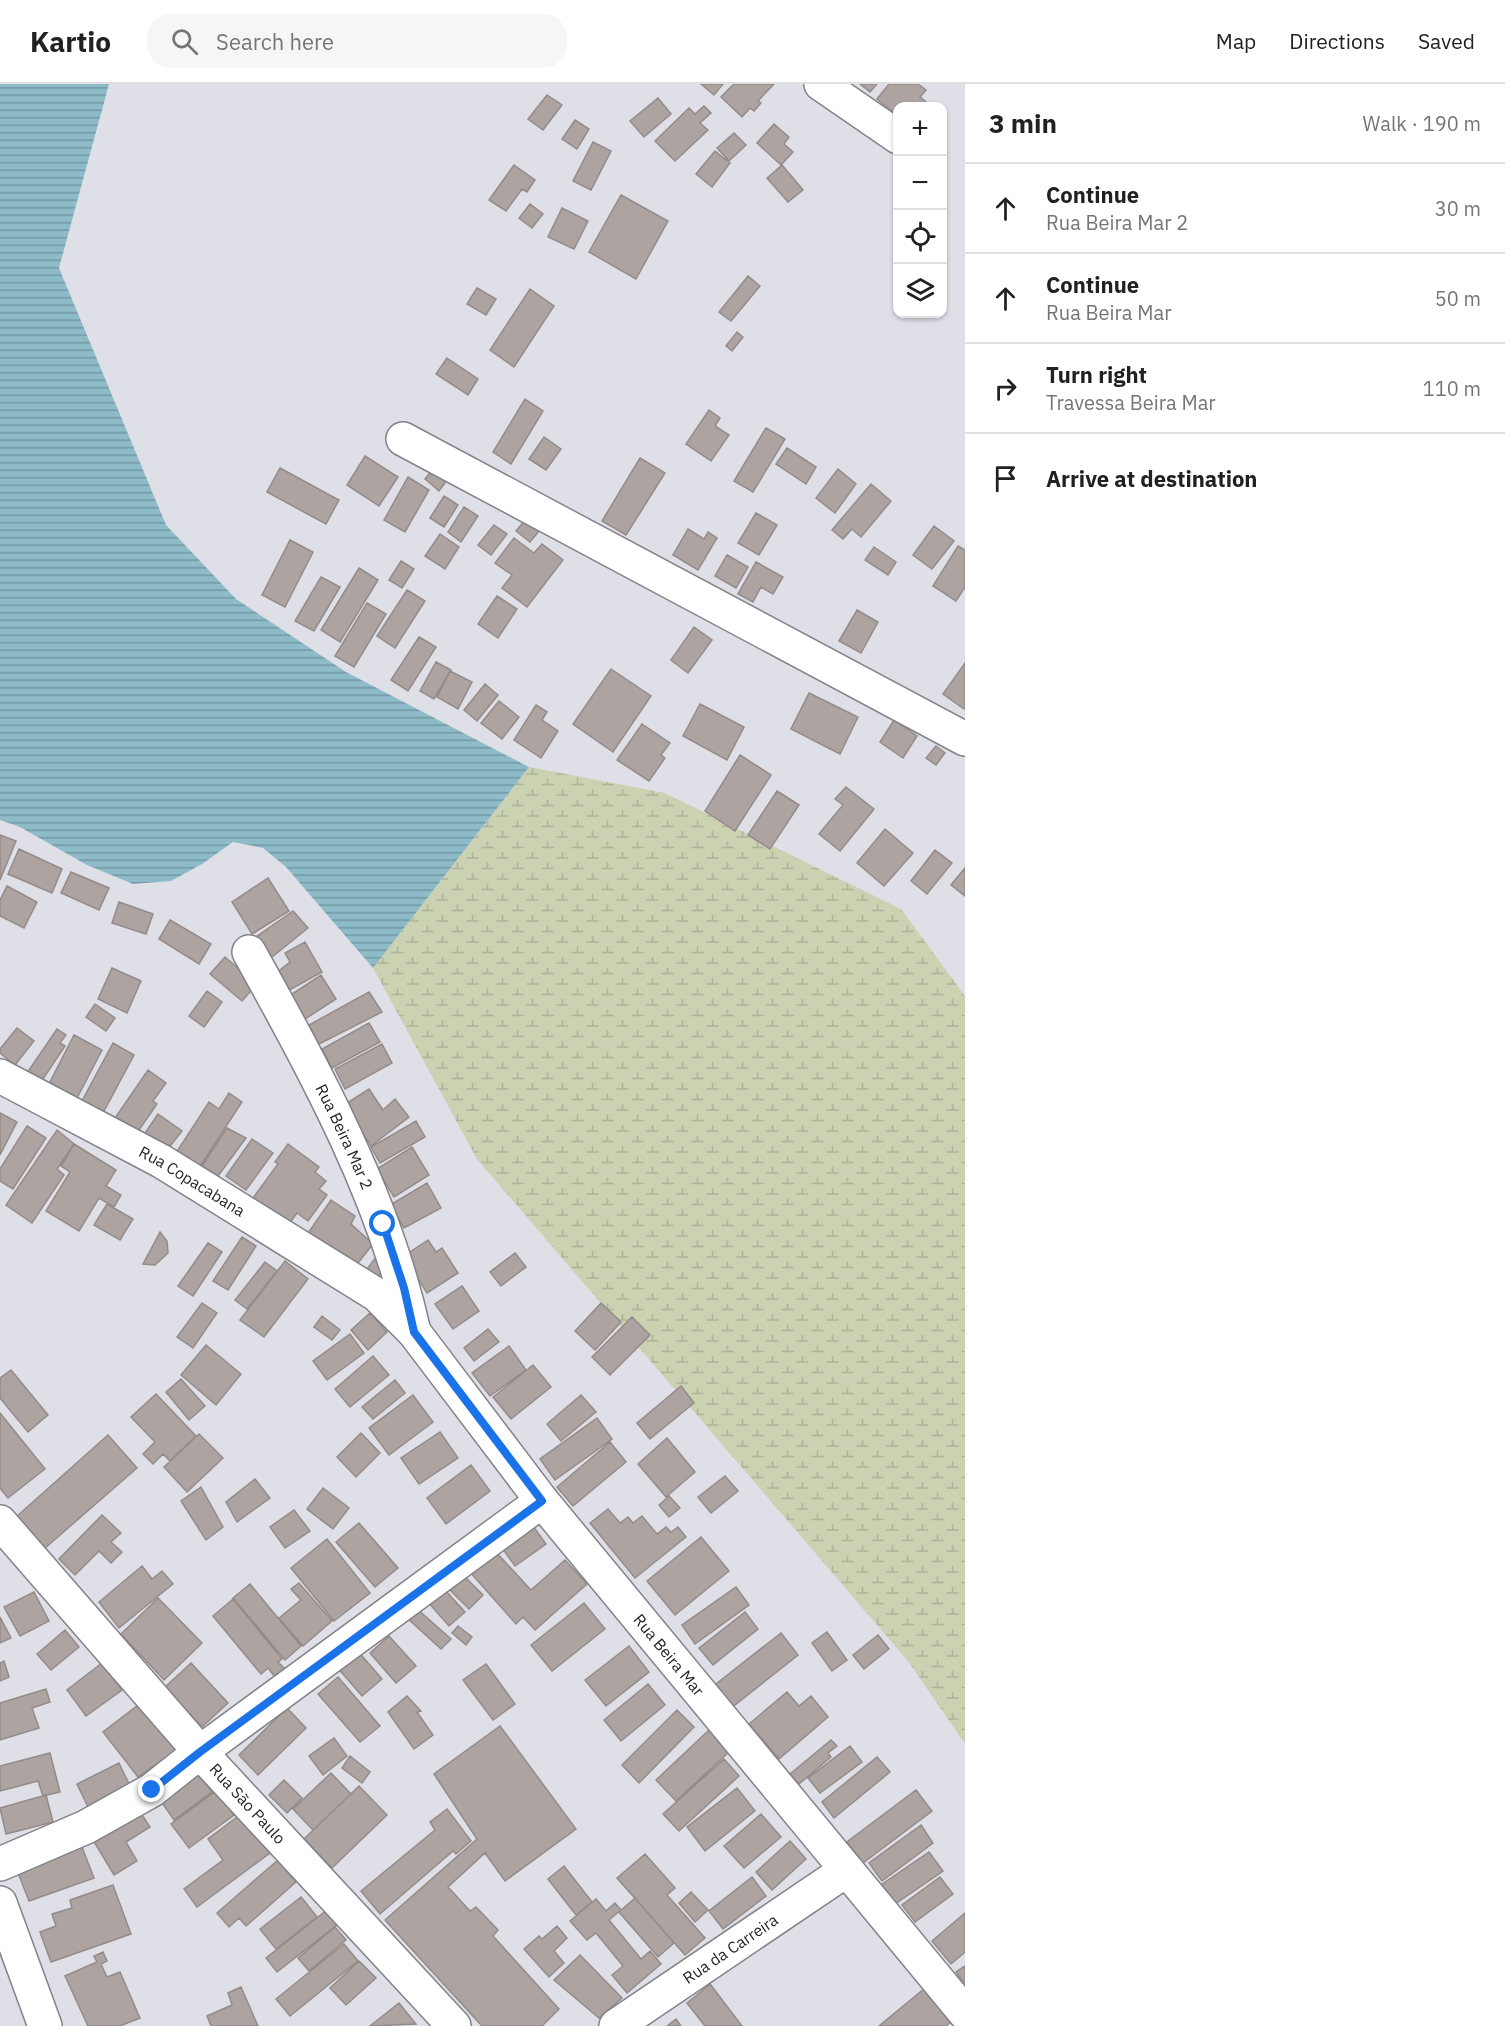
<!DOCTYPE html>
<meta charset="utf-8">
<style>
:root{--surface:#fff;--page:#f6f6f6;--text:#202124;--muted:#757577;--line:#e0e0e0}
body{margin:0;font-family:"IBM Plex Sans",sans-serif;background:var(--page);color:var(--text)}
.controls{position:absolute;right:18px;top:18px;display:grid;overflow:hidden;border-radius:12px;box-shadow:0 2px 4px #0004}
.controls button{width:54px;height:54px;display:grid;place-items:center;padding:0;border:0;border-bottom:2px solid var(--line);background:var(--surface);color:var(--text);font:30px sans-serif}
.stop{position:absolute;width:18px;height:18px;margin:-14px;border:4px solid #1a73e8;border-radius:50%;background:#fff}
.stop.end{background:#1a73e8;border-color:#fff;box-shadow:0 2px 6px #0008}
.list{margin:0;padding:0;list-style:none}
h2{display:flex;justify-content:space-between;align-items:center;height:78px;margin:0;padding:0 24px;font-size:26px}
h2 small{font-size:20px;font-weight:400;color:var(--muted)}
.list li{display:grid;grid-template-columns:39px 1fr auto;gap:18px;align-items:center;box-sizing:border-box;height:90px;padding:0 24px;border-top:2px solid var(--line)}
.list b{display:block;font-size:22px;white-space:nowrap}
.list p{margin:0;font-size:20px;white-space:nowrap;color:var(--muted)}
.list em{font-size:20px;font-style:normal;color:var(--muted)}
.icon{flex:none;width:33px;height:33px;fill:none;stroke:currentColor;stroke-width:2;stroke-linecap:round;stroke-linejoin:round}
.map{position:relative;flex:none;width:965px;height:1942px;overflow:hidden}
header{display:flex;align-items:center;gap:36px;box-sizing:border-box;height:84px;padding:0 30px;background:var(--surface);border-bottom:2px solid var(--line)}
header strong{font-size:28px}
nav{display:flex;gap:33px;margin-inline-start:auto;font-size:21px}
.search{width:420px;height:54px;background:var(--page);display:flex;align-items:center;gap:15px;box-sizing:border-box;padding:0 21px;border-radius:24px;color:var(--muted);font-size:22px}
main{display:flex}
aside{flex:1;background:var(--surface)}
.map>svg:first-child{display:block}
.wetland{fill:url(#wetland-marsh)}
.water{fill:url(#water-rules)}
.building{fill:#ada4a2;stroke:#948b89;stroke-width:1.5}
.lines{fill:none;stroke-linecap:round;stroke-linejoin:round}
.minor-casing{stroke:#828289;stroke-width:36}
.minor{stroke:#fff;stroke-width:33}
.route{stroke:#1a73e8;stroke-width:8}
.labels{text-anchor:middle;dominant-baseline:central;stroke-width:6;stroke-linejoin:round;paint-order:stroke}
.street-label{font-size:16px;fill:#252528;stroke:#dfdfe8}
</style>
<header>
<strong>Kartio</strong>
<div class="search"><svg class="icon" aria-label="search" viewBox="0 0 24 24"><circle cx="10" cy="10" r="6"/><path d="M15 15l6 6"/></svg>Search here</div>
<nav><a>Map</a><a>Directions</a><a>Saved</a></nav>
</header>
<main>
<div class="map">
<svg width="965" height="1942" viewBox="0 0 965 1942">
<defs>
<pattern id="wetland-marsh" width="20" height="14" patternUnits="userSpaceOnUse" patternTransform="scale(1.5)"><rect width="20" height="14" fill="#cad2b1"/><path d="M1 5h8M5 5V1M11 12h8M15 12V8" fill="none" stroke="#adb498"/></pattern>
<pattern id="water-rules" width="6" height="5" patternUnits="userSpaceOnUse" patternTransform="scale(1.5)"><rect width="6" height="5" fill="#8ebbc8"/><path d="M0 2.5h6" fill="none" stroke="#7498a2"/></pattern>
</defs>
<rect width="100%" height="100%" fill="#dfdfe8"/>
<path class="wetland" d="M529,683l136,26 236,116 64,87v748l-57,-83 -431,-502 -104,-191z"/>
<path class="water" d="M0,0h109l-50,184 107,257 70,74 110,73 183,95 -156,201 -87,-101 -23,-19 -30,-6 -31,22 -31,17 -38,3 -46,-19 -67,-38 -20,-7z"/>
<path class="building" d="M701,0h22l-9,11z
M734,0h40l-16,17 3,2 -7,8 -4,-3 -8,9 -21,-20z
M860,0h17l-7,8z
M889,0h29l8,6 -6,7 11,9h-33v10l-21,-17z
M547,11l15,10 -19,25 -15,-11z
M658,14l13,16 -27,23 -14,-16z
M704,22l7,7 -11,10 8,7 -33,31 -20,-20 34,-33 6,6z
M575,36l14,9 -12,20 -15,-10z
M774,40l15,13 -5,7 9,8 -12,13 -24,-22z
M734,49l12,12 -17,16 -12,-13z
M593,58l18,9 -20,39 -18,-9z
M715,67l15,12 -18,24 -16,-13z
M514,81l21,15 -8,12 -5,-3 -16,22 -17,-11z
M782,81l21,25 -15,12 -21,-24z
M621,111l47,26 -32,58 -47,-27z
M530,120l13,10 -11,14 -13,-10z
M562,124l26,13 -14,28 -26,-12z
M748,192l12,10 -29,35 -12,-9z
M477,204l19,11 -10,16 -19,-11z
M530,205l24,17 -40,61 -24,-17z
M737,248l6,5 -11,14 -6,-5z
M447,274l31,21 -10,16 -32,-21z
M525,315l18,12 -32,53 -18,-12z
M709,326l11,8 -5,8 14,9 -18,26 -25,-17z
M766,344l19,11 -32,53 -19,-11z
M544,353l17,12 -15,21 -17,-11z
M787,364l29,19 -10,17 -30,-20z
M365,372l33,21 -19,29 -32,-21z
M640,374l25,15 -39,62 -24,-14z
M280,384l59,32 -13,24 -59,-32z
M434,384l14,11 -9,12 -14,-12z
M838,385l18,15 -21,29 -19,-15z
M408,393l21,13 -24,42 -21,-12z
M871,400l20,17 -30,36 -9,-8 -9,10 -11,-9z
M444,412l14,9 -14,22 -14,-9z
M464,423l14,9 -17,26 -13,-10z
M756,429l21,12 -18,30 -21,-12z
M525,436l14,11 -9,11 -14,-11z
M494,441l13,9 -16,21 -13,-10z
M934,442l20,15 -22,28 -19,-14z
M688,445l16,10 4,-7 9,6 -19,32 -25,-15z
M440,450l19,13 -14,22 -20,-13z
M514,454l20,15 8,-9 21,16 -36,47 -25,-19 10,-13 -17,-12z
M290,456l23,12 -28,55 -23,-12z
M958,462l7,4v37l-9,14 -23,-15z
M874,463l22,15 -8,13 -23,-15z
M727,471l21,12 -12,21 -21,-12z
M401,477l13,8 -12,19 -13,-8z
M756,478l27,15 -10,17 -12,-7 -8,15 -15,-8z
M359,484l19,12 -38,62 -19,-12z
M321,493l19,10 -26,44 -19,-10z
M407,506l18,11 -30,47 -18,-12z
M497,512l20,13 -19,29 -20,-14z
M367,519l19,11 -32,53 -19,-11z
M857,526l21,12 -17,31 -22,-12z
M694,543l18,13 -24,33 -17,-13z
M419,553l17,10 -28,44 -17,-11z
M436,578l15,8 -17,29 -14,-8z
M965,579v44l-1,2 -21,-15z
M611,585l40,27 -38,56 -40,-28z
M450,587l22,11 -14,27 -21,-12z
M485,600l13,11 -21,26 -13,-11z
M809,609l49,24 -18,37 -49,-25z
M499,617l20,16 -17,22 -21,-16z
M700,620l44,23 -17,33 -44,-24z
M536,621l11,7 -5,8 16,11 -17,27 -27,-18z
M894,636l23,16 -14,22 -23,-16z
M642,640l28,19 -9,12 4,3 -16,23 -32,-21z
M936,662l9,7 -9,12 -10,-7z
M740,671l31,20 -36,56 -30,-20z
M846,703l28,22 -34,42 -21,-17 24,-29 -8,-6z
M777,707l22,14 -29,44 -22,-14z
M885,745l28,24 -29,33 -27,-23z
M0,751l16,6 -16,39z
M19,765l43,20 -10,24 -44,-19z
M935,766l17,13 -25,31 -16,-13z
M965,784v28l-14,-11z
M71,788l38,16 -10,22 -38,-17z
M268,794l21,33 -37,23 -20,-32z
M7,802l30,16 -13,26 -24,-12v-16z
M119,818l34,12 -7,20 -34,-11z
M293,827l15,17 -36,29 -16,-20z
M170,836l41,24 -12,20 -40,-25z
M305,858l17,30 -36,20 -11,-18 15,-12 -5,-9z
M225,873l32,27 -15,17 -32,-27z
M112,884l29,13 -14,32 -29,-14z
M321,891l15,24 -34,22 -16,-23z
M207,907l15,11 -18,25 -15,-11z
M369,908l13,20 -63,32 -10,-19z
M95,920l20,14 -9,13 -20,-14z
M369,939l11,19 -48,26 -10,-19z
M17,944l17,13 -19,24 -15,-12v-4z
M57,945l9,6 -6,8 5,3 -24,36 -14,-9z
M74,951l28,15 -25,48 -28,-14z
M113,959l21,12 -31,58 -21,-12z
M382,960l10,19 -47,26 -10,-20z
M148,986l18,13 -13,18 4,3 -20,29 -22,-15z
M369,1005l14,21 12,-11 14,18 -38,29 -27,-41z
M229,1009l13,9 -43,66 -23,-15 33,-51 10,7z
M0,1029l17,9 -17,33z
M158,1030l24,17 -14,18 -23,-16z
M416,1037l9,16 -45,26 -9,-16z
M27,1042l19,12 -33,51 -13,-8v-12z
M227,1044l19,10 -28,38 -16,-10z
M57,1046l17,14 -17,25 7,6 -32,48 -26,-18z
M252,1055l21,14 -27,37 -20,-14z
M74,1060l42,26 -10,16 15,9 -7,12 -15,-9 -20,33 -33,-20 24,-39 -9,-6z
M288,1060l31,23 -4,5 11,9 -7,8 8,6 -19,26 -11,-8 -8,11 -36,-26 25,-34 -3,-2z
M412,1063l17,28 -35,22 -17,-28z
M427,1099l14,25 -37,20 -14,-23z
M331,1116l24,16 -4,8 22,20 -19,24 -48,-32z
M107,1120l26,15 -13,21 -26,-15z
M160,1148l7,9 1,12 -13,12 -12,-1z
M242,1153l14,9 -28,44 -15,-9z
M428,1156l8,12 6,-4 16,25 -31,20 -23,-37z
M208,1159l14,9 -29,44 -15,-10z
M515,1169l11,14 -25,19 -11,-14z
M377,1172l6,14 -8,12 -11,-9z
M285,1177l23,18 -44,58 -24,-17z
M265,1178l12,9 -30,38 -12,-9z
M462,1202l17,25 -26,18 -18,-25z
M202,1219l15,10 -24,35 -16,-11z
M601,1219l20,19 -26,28 -20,-19z
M370,1229l17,19 -19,18 -17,-20z
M322,1232l18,14 -8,10 -18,-13z
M632,1233l18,18 -40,40 -18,-18z
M488,1245l11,13 -25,19 -10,-13z
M350,1250l14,19 -37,27 -14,-19z
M206,1261l35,29 -25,31 -35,-30z
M509,1262l17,24 -36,26 -18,-23z
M373,1272l16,19 -39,32 -15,-18z
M533,1281l18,22 -40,32 -18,-22z
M11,1286l37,45 -20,17 -28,-34v-20z
M181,1295l24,27 -16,14 -23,-28z
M395,1296l10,13 -32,26 -11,-12z
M681,1302l13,17 -44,36 -13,-16z
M156,1310l40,42 -26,25 -7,-7 -10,10 -10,-10 12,-12 -24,-25z
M413,1311l20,27 -44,33 -20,-27z
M581,1311l15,17 -35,29 -14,-17z
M0,1329l45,56 -37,29 -8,-10z
M597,1334l15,21 -57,41 -15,-21z
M440,1348l18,26 -39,26 -18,-26z
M361,1349l19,20 -24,24 -19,-20z
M199,1350l24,24 -36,34 -23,-25z
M108,1351l29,33 -93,81 -28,-32z
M667,1354l28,34 -29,25 -28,-33z
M610,1358l16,20 -53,44 -16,-19z
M471,1381l19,26 -44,33 -19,-26z
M725,1392l13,15 -27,22 -13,-16z
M255,1395l15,19 -33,24 -11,-20z
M201,1403l22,40 -17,13 -25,-39z
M323,1404l26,20 -16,21 -26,-20z
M669,1412l11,12 -11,9 -10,-12z
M608,1425l12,14 8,-6 5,6 9,-7 15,18 9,-7 5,5 7,-5 8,10 -51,41 -45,-55z
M294,1426l16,21 -25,17 -15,-21z
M102,1431l19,18 -10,9 11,10 -11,11 -12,-12 -24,24 -16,-16z
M528,1435l18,25 -31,22 -18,-25z
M359,1439l39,45 -23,19 -39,-45z
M701,1453l28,34 -54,44 -28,-34z
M327,1455l43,54 -36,28 -43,-53z
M494,1466l37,40 34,-30 22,24 -52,46 -12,-13 -7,7 -46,-52z
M142,1482l10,13 10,-8 11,13 -54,44 -20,-26z
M458,1486l25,25 -14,14 -25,-25z
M299,1499l33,38 -29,25 -24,-28 22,-18 -10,-11z
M250,1500l51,62 -16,14 -52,-62z
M736,1503l13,18 -54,39 -13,-19z
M444,1505l21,23 -16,14 -21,-24z
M34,1508l15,29 -29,15 -16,-29z
M158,1514l44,45 -38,37 -43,-46z
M233,1515l49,60 -4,3 7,7 -10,8 -7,-9 -7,6 -48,-58z
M584,1519l21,26 -53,42 -21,-26z
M416,1524l35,31 -10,10 -34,-31z
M745,1528l13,17 -45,36 -14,-17z
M0,1533l11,21 -11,5z
M458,1542l14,11 -6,8 -14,-12z
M65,1546l14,17 -28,23 -14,-16z
M827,1548l20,28 -15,11 -20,-28z
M781,1549l17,22 -68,54 -18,-22z
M878,1551l11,14 -25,20 -11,-14z
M389,1552l27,30 -20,17 -26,-30z
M629,1562l20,26 -43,34 -21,-26z
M356,1565l26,30 -20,17 -26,-30z
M4,1577l5,16 -9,4v-18z
M102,1579l20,27 -36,26 -19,-26z
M191,1579l37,40 -26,24 -37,-40z
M486,1580l29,40 -22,16 -30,-40z
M338,1593l42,49 -20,16 -42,-48z
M648,1600l17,21 -44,36 -17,-21z
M46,1605l4,13 -18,6 7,20 -39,12v-37z
M787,1608l12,14 12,-10 17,21 -49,42 -30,-35z
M407,1612l14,15 -4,1 16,23 -19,14 -26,-37z
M142,1618l37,46 -41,29 -35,-45z
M287,1624l19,20 -48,47 -19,-20z
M677,1626l17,17 -55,56 -17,-18z
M500,1642l76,103 -71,52 -20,-28 -37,34 22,24 6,-4 22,23 -5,6 66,73 -17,17h-60l-97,-106 92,-81 -43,-65z
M710,1645l20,22 -54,50 -20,-21z
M334,1654l13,18 -24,19 -14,-19z
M831,1656l6,6 -9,7 3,4 -32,27 -9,-10z
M850,1662l12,16 -42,31 -12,-15z
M50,1669l10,39 -17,4 -5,-15 -38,10v-25z
M350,1672l20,16 -8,11 -20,-15z
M877,1673l13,15 -56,46 -12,-16z
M724,1675l15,17 -60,55 -16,-17z
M119,1679l11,23 -42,21 -11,-23z
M198,1689l14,19 -38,28 -14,-20z
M331,1689l20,21 -38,36 -20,-21z
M284,1696l18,18 -15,15 -18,-18z
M359,1702l28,29 -55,53 -28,-29z
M737,1704l18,23 -50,40 -18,-24z
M916,1706l16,21 -69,52 -16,-21z
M216,1707l18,24 -45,33 -18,-24z
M46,1711l7,27 -47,12 -6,-26z
M137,1723l13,20 -24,15 11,19 -23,14 -24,-40z
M447,1725l24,32 -15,13 -3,-3 -73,63 -19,-23 74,-61 -5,-8z
M245,1727l29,39 -77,57 -13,-18 39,-29 -15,-21z
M761,1730l20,23 -37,31 -20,-22z
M921,1741l12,18 -51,38 -13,-18z
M790,1757l16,18 -34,31 -16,-18z
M80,1758l14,36 -65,23 -14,-36z
M929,1768l14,19 -48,33 -14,-19z
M645,1770l30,34 -8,7 38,43 -20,17 -68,-77z
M278,1776l18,22 -50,44 -7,-8 -10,9 -12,-14z
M564,1782l28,36 -16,13 -28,-36z
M752,1793l14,19 -43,33 -14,-18z
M940,1793l13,17 -38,28 -13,-17z
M113,1801l18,49 -80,28 -11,-30 16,-6 -4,-12 20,-6 -2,-8z
M691,1808l17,18 -13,12 -16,-19z
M301,1813l16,20 -41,32 -16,-20z
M635,1814l39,45 -16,14 -39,-45z
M596,1815l10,12 9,-8 6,7 -12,10 32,39 9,-8 11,13 -34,29 -15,-18 11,-9 -27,-33 -9,7 -17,-19z
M327,1826l11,14 -61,48 -11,-14z
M965,1829v39l-14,12 -19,-23z
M557,1842l10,12 -13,13 10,12 -15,14 -25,-28 15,-13 3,3z
M335,1843l11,13 -37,31 -11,-13z
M344,1860l14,17 -68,55 -14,-17z
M103,1868l4,9 -6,3 6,13 13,-5 20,46 -20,8h-32l-23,-50 32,-14 -3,-6z
M580,1871l42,43 -23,20 -45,-38z
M359,1877l17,17 -30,27 -16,-17z
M965,1882v19l-9,-13z
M710,1900l32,42h-37l-18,-23z
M241,1903l17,39h-47l-4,-10 25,-11 -4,-12z
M925,1904l27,33 -6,5h-67z
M399,1919l17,21 -46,2z
M676,1935l5,7h-14z"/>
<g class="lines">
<g class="minor-casing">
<g id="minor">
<path d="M821,0l77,53"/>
<path d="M403,355l562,300"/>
<path id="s1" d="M249,868c67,121 135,244 165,380"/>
<path id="s2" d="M0,992l161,85 216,134 37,37 128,169 423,512"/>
<path id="s3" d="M0,1438l200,230 254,274"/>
<path d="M0,1780l86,-37 66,-37 48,-38 342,-251"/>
<path d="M0,1819l45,123"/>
<path id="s4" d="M616,1942l229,-155"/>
</g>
</g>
<use href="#minor" class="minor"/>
</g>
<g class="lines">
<path class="route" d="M152,1706l48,-38 342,-251 -128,-169 -10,-44 -21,-64"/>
</g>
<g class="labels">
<g class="street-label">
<text stroke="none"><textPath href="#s1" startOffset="208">Rua Beira Mar 2</textPath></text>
<text stroke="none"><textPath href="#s2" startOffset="219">Rua Copacabana</textPath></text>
<text stroke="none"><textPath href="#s2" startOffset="900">Rua Beira Mar</textPath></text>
<text stroke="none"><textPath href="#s3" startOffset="375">Rua São Paulo</textPath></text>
<text stroke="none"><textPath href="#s4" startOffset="138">Rua da Carreira</textPath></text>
</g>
</g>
</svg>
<div class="controls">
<button>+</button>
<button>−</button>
<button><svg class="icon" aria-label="locate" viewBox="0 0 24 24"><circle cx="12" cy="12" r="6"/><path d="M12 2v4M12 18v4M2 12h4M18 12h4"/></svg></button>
<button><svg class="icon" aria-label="layers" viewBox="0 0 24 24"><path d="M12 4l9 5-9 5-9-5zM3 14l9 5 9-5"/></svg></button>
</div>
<div class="stop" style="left:383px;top:1140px"></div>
<div class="stop end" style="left:152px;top:1706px"></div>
</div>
<aside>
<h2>3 min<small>Walk · 190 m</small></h2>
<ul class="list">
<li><svg class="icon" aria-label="ahead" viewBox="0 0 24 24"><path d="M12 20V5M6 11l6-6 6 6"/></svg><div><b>Continue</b><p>Rua Beira Mar 2</p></div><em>30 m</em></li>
<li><svg class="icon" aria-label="ahead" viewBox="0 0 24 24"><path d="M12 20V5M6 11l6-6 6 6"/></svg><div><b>Continue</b><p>Rua Beira Mar</p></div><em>50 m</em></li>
<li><svg class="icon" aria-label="right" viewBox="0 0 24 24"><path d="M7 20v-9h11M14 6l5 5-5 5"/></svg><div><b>Turn right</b><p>Travessa Beira Mar</p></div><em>110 m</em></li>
<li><svg class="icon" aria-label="arrive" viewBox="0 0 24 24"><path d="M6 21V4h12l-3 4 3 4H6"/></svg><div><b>Arrive at destination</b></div></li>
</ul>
</aside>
</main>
